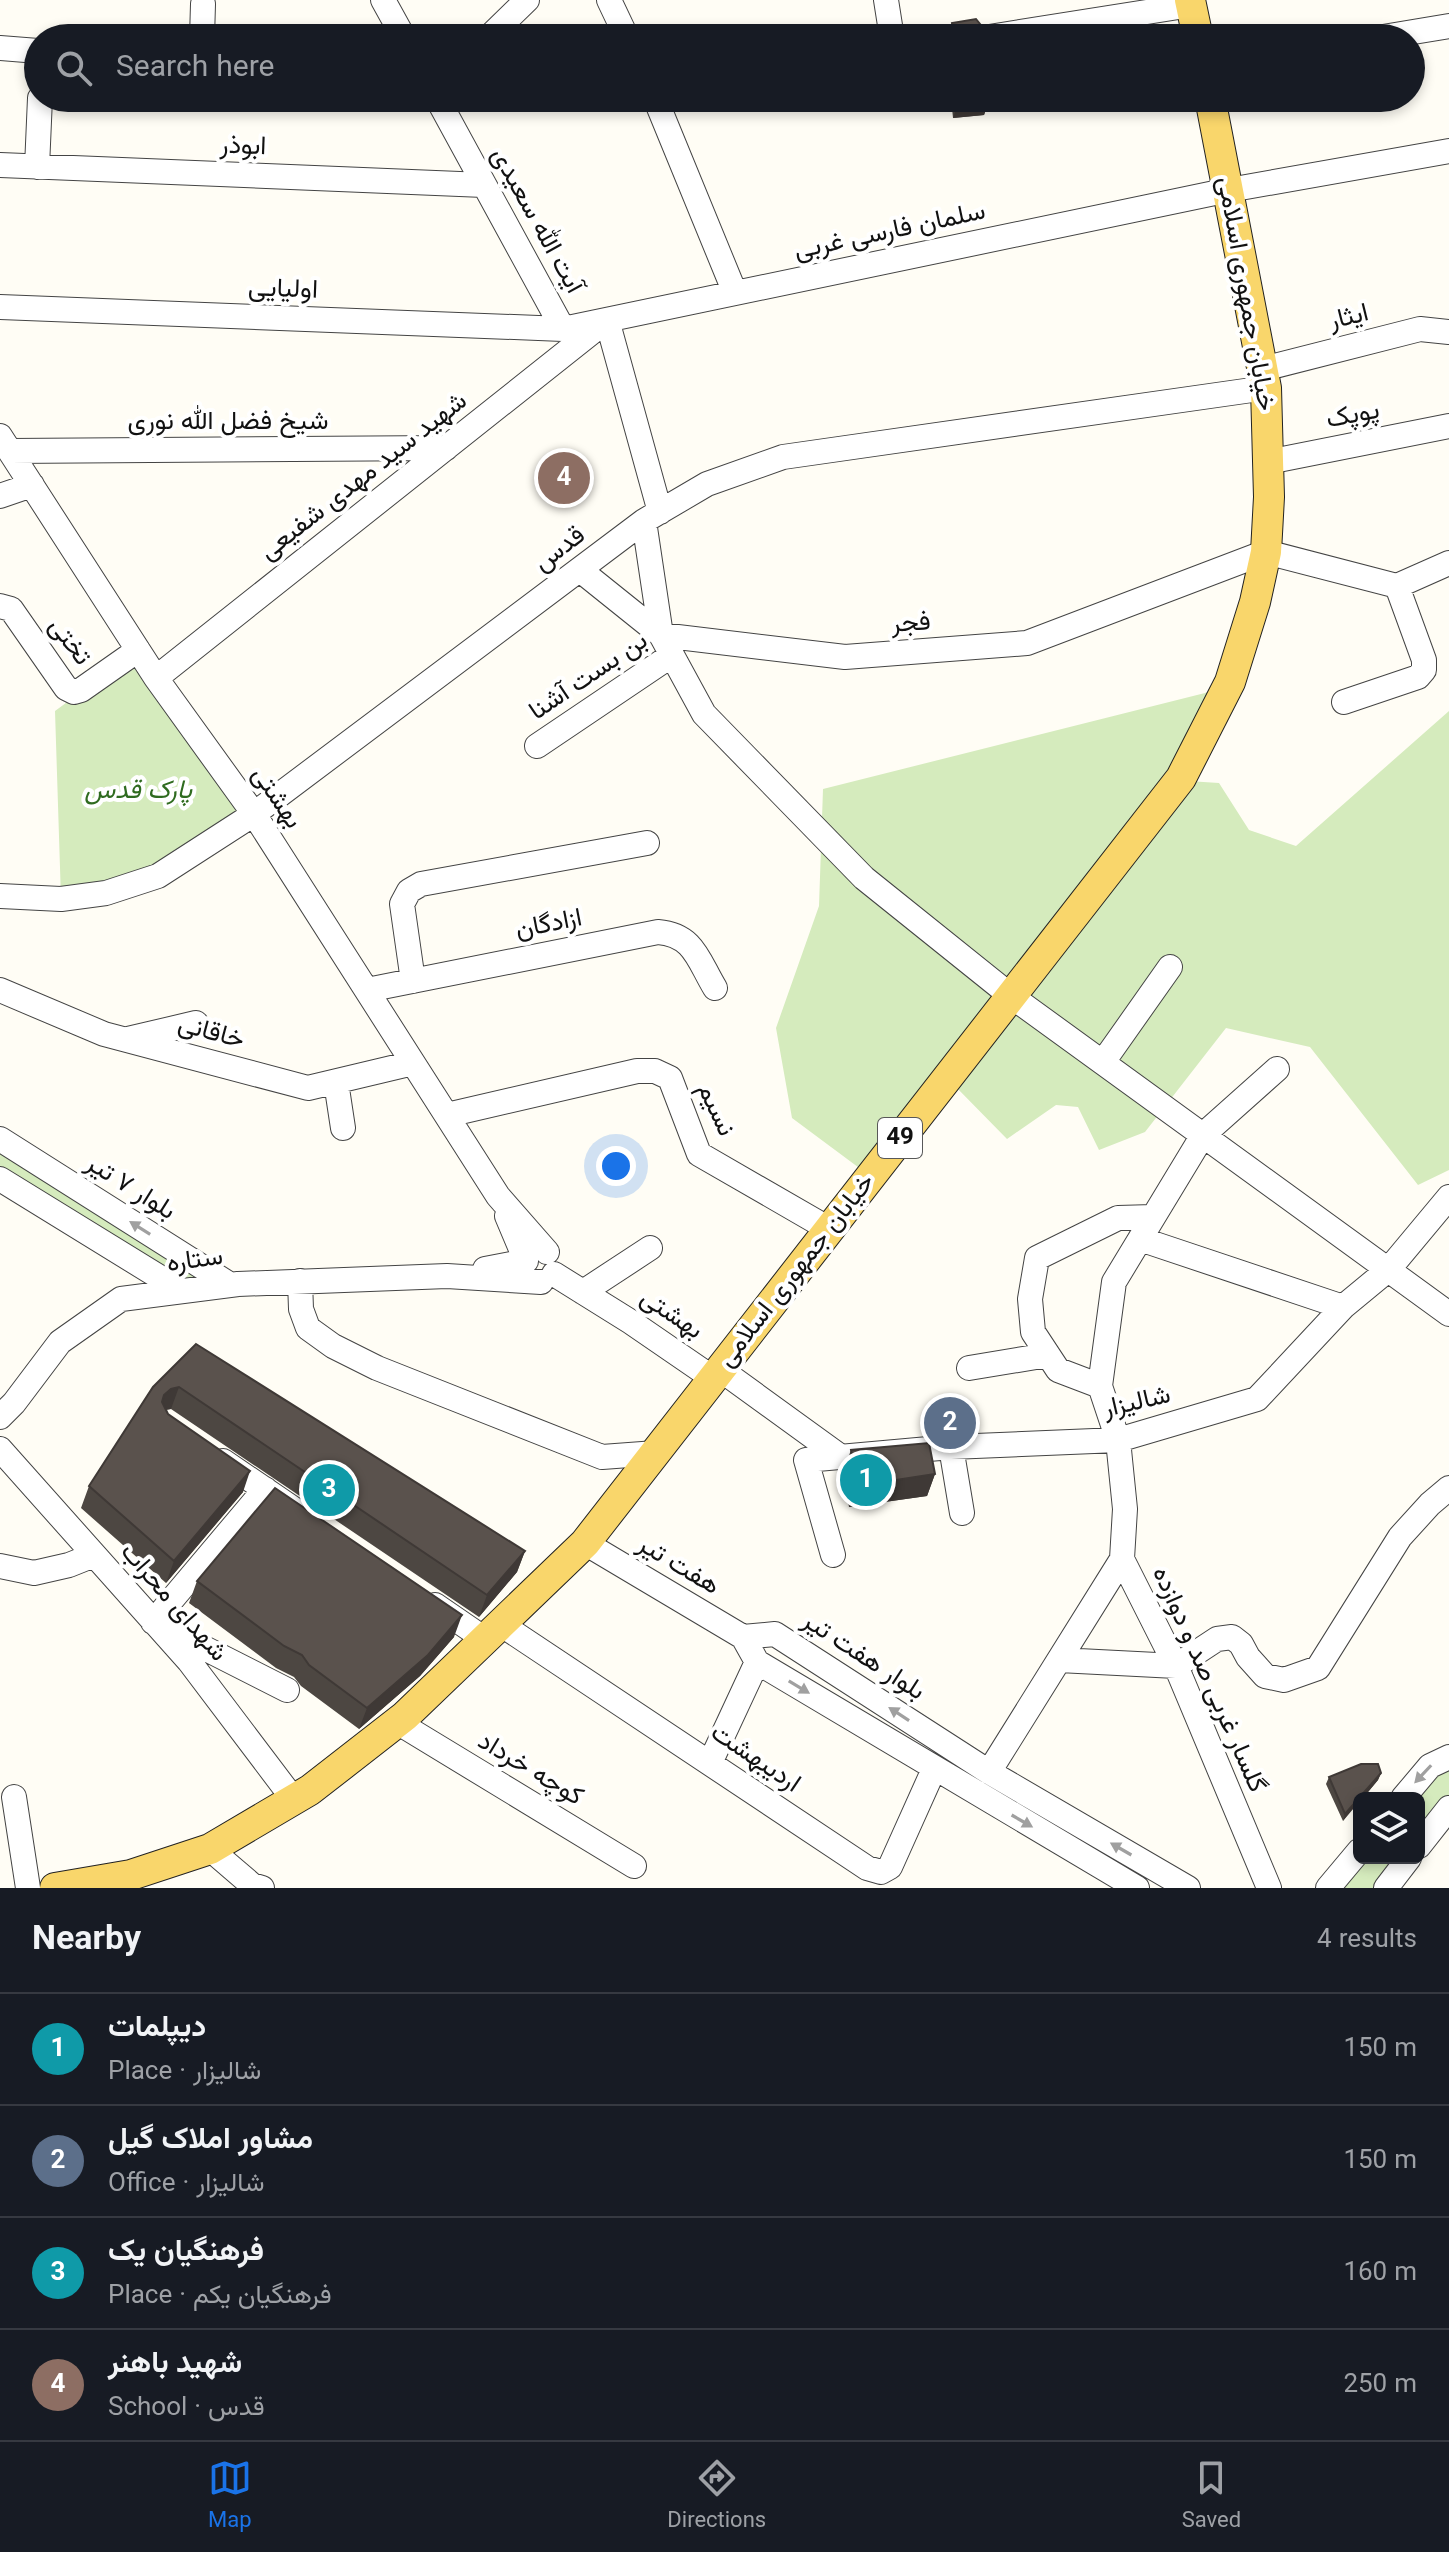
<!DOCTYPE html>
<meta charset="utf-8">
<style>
:root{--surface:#171b24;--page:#242831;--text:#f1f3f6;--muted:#9ea1a6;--line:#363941;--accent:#1a73e8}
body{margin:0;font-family:Georgia,Vazirmatn,serif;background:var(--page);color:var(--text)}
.controls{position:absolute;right:24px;bottom:24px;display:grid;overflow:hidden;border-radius:12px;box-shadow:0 4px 12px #0003}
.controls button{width:72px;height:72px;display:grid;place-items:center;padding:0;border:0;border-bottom:2px solid var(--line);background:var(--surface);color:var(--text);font:40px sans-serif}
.you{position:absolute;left:616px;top:1166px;width:28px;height:28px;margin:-20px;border:6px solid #fff;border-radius:50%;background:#1a73e8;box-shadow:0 0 0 12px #1a73e833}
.badge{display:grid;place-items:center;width:52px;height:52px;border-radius:50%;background:var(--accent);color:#fff;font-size:26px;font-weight:700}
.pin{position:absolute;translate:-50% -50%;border:4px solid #fff;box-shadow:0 2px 8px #0006}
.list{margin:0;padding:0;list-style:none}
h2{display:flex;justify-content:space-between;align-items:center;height:104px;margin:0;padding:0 32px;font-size:34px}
h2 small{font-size:26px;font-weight:400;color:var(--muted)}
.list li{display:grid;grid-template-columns:52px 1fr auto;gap:24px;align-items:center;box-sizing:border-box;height:112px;padding:0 32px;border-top:2px solid var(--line)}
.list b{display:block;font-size:30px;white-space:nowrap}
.list p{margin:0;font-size:26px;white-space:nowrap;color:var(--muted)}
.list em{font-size:26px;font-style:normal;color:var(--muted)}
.icon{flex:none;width:44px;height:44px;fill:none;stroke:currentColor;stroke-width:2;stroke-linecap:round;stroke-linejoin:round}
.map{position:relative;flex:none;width:1449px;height:1888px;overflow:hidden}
.search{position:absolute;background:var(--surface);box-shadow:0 4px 12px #0003;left:24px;right:24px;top:24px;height:88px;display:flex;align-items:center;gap:20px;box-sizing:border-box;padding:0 28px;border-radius:44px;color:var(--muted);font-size:30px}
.sheet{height:552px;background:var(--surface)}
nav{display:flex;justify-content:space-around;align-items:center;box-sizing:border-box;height:112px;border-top:2px solid var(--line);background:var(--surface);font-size:22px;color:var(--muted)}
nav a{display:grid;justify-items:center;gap:4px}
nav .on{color:var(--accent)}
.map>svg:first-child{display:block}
.green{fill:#d5ebbd}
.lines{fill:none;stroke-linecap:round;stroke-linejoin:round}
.minor-casing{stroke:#444;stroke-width:26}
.major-casing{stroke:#222;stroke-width:32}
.minor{stroke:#fff;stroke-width:24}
.major{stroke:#f9d66b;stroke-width:30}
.wall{fill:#4d4742}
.shaded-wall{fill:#3f3936}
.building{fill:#5a524d;stroke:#3f3936;stroke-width:2}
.oneway{fill:#a0a0a0}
.labels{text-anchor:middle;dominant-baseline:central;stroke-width:8;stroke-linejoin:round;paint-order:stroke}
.shield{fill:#fff;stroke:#585858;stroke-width:2}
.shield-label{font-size:24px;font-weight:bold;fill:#111}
.street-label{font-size:26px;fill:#111;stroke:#fff}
.park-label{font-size:26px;font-style:italic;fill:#2f6b1f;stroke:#fff}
</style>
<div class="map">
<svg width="1449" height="1888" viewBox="0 0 1449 1888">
<rect width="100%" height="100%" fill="#fffdf5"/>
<path class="green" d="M138,650l116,164 -96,62 -97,23 -6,-188z
M1227,683l-48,94 -309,399 -78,-58 -16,-90 43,-122 4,-117 382,-96z
M1449,711v459l-31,15 -108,-138 -84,-19 -81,104 -46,18 -21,-43 -22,-2 -49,34 -53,-54 234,-304 31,2 30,47 47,16z
M0,1141l229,143 -40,6 -189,-118z
M1449,1757v52l-30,37v-48h-17z
M1359,1858h50l-24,30h-57z"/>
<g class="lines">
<g class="minor-casing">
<path id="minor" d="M383,0l21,38
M609,0l18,38
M886,0l6,38
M202,38l1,-34
M480,38l11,-3 36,-35
M983,38l208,-33
M1377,38l72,-12
M0,48l38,3
M437,98l126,231
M655,98l80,195
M0,165l484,20
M37,167l3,-69
M0,307l563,22 666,-139 220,-39
M1263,369l157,-40 29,3
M0,436l156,242 98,136 244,382 49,56
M10,451l436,-3
M1268,462l181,-36
M0,496l32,-11
M644,521l17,114
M580,570l81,65 43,79 160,164 147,118 438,318
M0,606l11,3 55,79 8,4 7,-2 57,-40
M661,635l184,22 182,-14 239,-91 131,34 52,-23
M156,678l451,-358 53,192
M1344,702l74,-25 6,-7v-10l-27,-74
M537,746l135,-91
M0,896l61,3 45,-6 52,-17 96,-62 390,-293 63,-37 76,-27 483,-69
M413,981l-11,-77 7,-13 12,-7 226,-41
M0,990l104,44 204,54 105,-25
M367,990l291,-58c36,3 40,28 57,56
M128,1039l68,-16
M1103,1062l67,-95
M336,1082l7,46
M447,1115l190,-44h18l15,7 29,76 130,75
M0,1139l229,145
M0,1179l182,112
M1140,1239l203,68
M485,1269l41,-8 -19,-45
M554,1274l77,48 83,57
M300,1281l1,28 7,19 25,18 44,22 225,89 54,-4
M583,1292l67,-44
M969,1368l79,-13
M721,1370l120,87
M1100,1386l-42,-16 -25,-38 -3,-33 7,-41 81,-40 35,-1
M0,1417l14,-14 46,-61 61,-43 117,-15 209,-8 94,6
M951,1447l11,66
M0,1449l189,212 105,139
M223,1461l72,49
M265,1489l-112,133 134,68
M585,1543l158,94 14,25 380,226
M833,1555l-27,-95 145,-13 167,-7 139,-41 86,-92 46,-38 60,-72
M0,1566l34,7 35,-8 25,-10
M435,1605l51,35
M502,1625l365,243 14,4 9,-5 44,-98
M743,1637l32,-3 214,138 199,116
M1059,1660l117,6 41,-27 15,-2 9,7 7,13 17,19 19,4 34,-12 82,-131 30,-33 19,-16
M397,1722l237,144
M710,1763l47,-101
M989,1772l133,-213
M14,1797l14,91
M1403,1798l27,-32 19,-9
M1419,1846l30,-38
M210,1849l42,36 10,3
M1269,1888l-93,-222 -54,-107 3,-50 -7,-69 -18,-54 14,-104 89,-147 74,-66
M1328,1888l31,-37
M1386,1888l23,-30"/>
</g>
<g class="major-casing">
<path id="major" d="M1190,0l8,38
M55,1888l76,-13 79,-26 100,-59 95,-74 180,-173 596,-765 49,-96 25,-80 11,-50 3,-55 -3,-109 -56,-290"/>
</g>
<use href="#minor" class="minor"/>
<use href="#major" class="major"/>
</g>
<path class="wall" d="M952,23l33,15h-38z
M951,98h39l-6,17 -31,3z
M196,1344l329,207 -8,21 -38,45 -308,-208 -5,1 2,4 75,78 -77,91 -85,-75 8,-22z
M940,1408l23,23 -23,2 -3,-17z
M851,1450l84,24 -8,22 -78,11 -6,-35z
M197,1581l257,56 -34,39 -61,53 -58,-43 -7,-9 -18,-9 -87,-65z
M1381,1773l-3,7 -15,18h-4l-16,23 -17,-37 3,-7z"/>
<path class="shaded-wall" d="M960,98h30l-6,17 -31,3z
M179,1387l-8,22 -8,1 -7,6 8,-21 7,-6z
M966,1423l-3,8 -23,2 3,-8z
M250,1471l-7,21 -77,91 8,-22z
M935,1474l-8,22 -78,11 8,-21z
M525,1551l-8,21 -38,45 8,-22z
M462,1615l-8,22 -34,39 -61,53 8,-21z
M1381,1773l-3,7 -15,18h-4z
M1359,1798v4l-16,19 2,-7z"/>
<path class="building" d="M976,19l8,10 1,9h-31l-2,-15z
M196,1344l329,207 -38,44 -308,-208 -8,2 -7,6 -2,7 6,12 82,57 -76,90 -85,-75 64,-99z
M963,1404l3,19 -23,2 -3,-17z
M929,1443l6,31 -78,12 -6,-36z
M275,1488l187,127 -34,40 -61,53 -58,-43 -7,-10 -18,-9 -87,-65z
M1361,1764h17l3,9 -36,41 -16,-37z"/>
<defs><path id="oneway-solid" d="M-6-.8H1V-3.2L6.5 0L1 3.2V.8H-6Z" transform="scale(2)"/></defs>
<g class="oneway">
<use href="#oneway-solid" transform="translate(140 1228) rotate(-148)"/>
<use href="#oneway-solid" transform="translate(799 1687) rotate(31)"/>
<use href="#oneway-solid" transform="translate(899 1714) rotate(-147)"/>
<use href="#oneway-solid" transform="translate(1423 1774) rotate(133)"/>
<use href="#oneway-solid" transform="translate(1022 1821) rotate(30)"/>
<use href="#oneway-solid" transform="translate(1121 1849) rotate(-150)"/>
</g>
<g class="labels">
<rect class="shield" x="878" y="1118" width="44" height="40" rx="6"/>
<g class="shield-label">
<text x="900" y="1138">49</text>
</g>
<g class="street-label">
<text transform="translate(243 147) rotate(2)">ابوذر</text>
<text transform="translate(536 221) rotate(61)">آیت الله سعیدی</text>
<text transform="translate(890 232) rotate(-12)">سلمان فارسی غربی</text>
<text transform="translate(283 290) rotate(2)">اولیایی</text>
<text transform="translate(1245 294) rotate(80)">خیابان جمهوری اسلامی</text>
<text transform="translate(1349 318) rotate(-14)">ایثار</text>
<text transform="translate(1353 416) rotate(-11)">پوپک</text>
<text x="228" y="422">شیخ فضل الله نوری</text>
<text transform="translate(364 477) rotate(-38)">شهید سید مهدی شفیعی</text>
<text transform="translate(560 550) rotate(-37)">قدس</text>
<text transform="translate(911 624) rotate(-4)">فجر</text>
<text transform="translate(69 642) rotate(53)">تختی</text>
<text transform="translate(589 677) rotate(-34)">بن بست آشنا</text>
<text transform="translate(276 798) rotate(56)">بهشتی</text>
<text transform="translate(549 925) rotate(-11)">ازادگان</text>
<text transform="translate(211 1033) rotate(15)">خاقانی</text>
<text transform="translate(715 1110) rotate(65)">نسیم</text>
<text transform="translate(130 1188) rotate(32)">بلوار ۷ تیر</text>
<text transform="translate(195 1261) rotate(-8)">ستاره</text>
<text transform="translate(797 1271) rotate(-52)">خیابان جمهوری اسلامی</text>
<text transform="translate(671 1315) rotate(34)">بهشتی</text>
<text transform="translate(1137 1403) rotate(-13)">شالیزار</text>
<text transform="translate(678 1566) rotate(31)">هفت تیر</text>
<text transform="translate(173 1603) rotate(49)">شهدای محراب</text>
<text transform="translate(863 1657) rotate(33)">بلوار هفت تیر</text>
<text transform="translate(1208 1680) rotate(66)">گلسار غربی صد و دوازده</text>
<text transform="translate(755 1759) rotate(34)">اردیبهشت</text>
<text transform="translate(530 1770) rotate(31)">کوچه خرداد</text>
</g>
<g class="park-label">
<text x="138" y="791">پارک قدس</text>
</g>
</g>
</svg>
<div class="controls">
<button><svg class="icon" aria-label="layers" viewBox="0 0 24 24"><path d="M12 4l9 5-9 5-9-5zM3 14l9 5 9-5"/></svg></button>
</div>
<div class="you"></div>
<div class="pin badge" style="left:866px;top:1480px;background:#0f9aa8">1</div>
<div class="pin badge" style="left:950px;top:1423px;background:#5c6f8a">2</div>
<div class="pin badge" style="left:329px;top:1490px;background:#0f9aa8">3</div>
<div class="pin badge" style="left:564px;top:478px;background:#8d6e63">4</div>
<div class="search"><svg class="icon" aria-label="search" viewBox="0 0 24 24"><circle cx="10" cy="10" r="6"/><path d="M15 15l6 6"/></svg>Search here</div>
</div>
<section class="sheet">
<h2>Nearby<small>4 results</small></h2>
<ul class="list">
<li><span class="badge" style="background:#0f9aa8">1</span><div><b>دیپلمات</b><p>Place · شالیزار</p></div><em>150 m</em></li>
<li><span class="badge" style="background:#5c6f8a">2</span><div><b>مشاور املاک گیل</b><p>Office · شالیزار</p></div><em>150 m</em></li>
<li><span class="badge" style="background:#0f9aa8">3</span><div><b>فرهنگیان یک</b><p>Place · فرهنگیان یکم</p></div><em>160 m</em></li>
<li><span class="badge" style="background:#8d6e63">4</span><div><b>شهید باهنر</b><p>School · قدس</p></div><em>250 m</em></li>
</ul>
</section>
<nav>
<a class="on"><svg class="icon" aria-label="map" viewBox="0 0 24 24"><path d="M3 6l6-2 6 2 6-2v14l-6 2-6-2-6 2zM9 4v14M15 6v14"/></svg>Map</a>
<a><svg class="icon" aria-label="directions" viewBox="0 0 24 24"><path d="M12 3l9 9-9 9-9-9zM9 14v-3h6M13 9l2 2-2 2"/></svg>Directions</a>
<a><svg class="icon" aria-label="saved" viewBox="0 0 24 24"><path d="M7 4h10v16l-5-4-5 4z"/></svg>Saved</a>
</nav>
